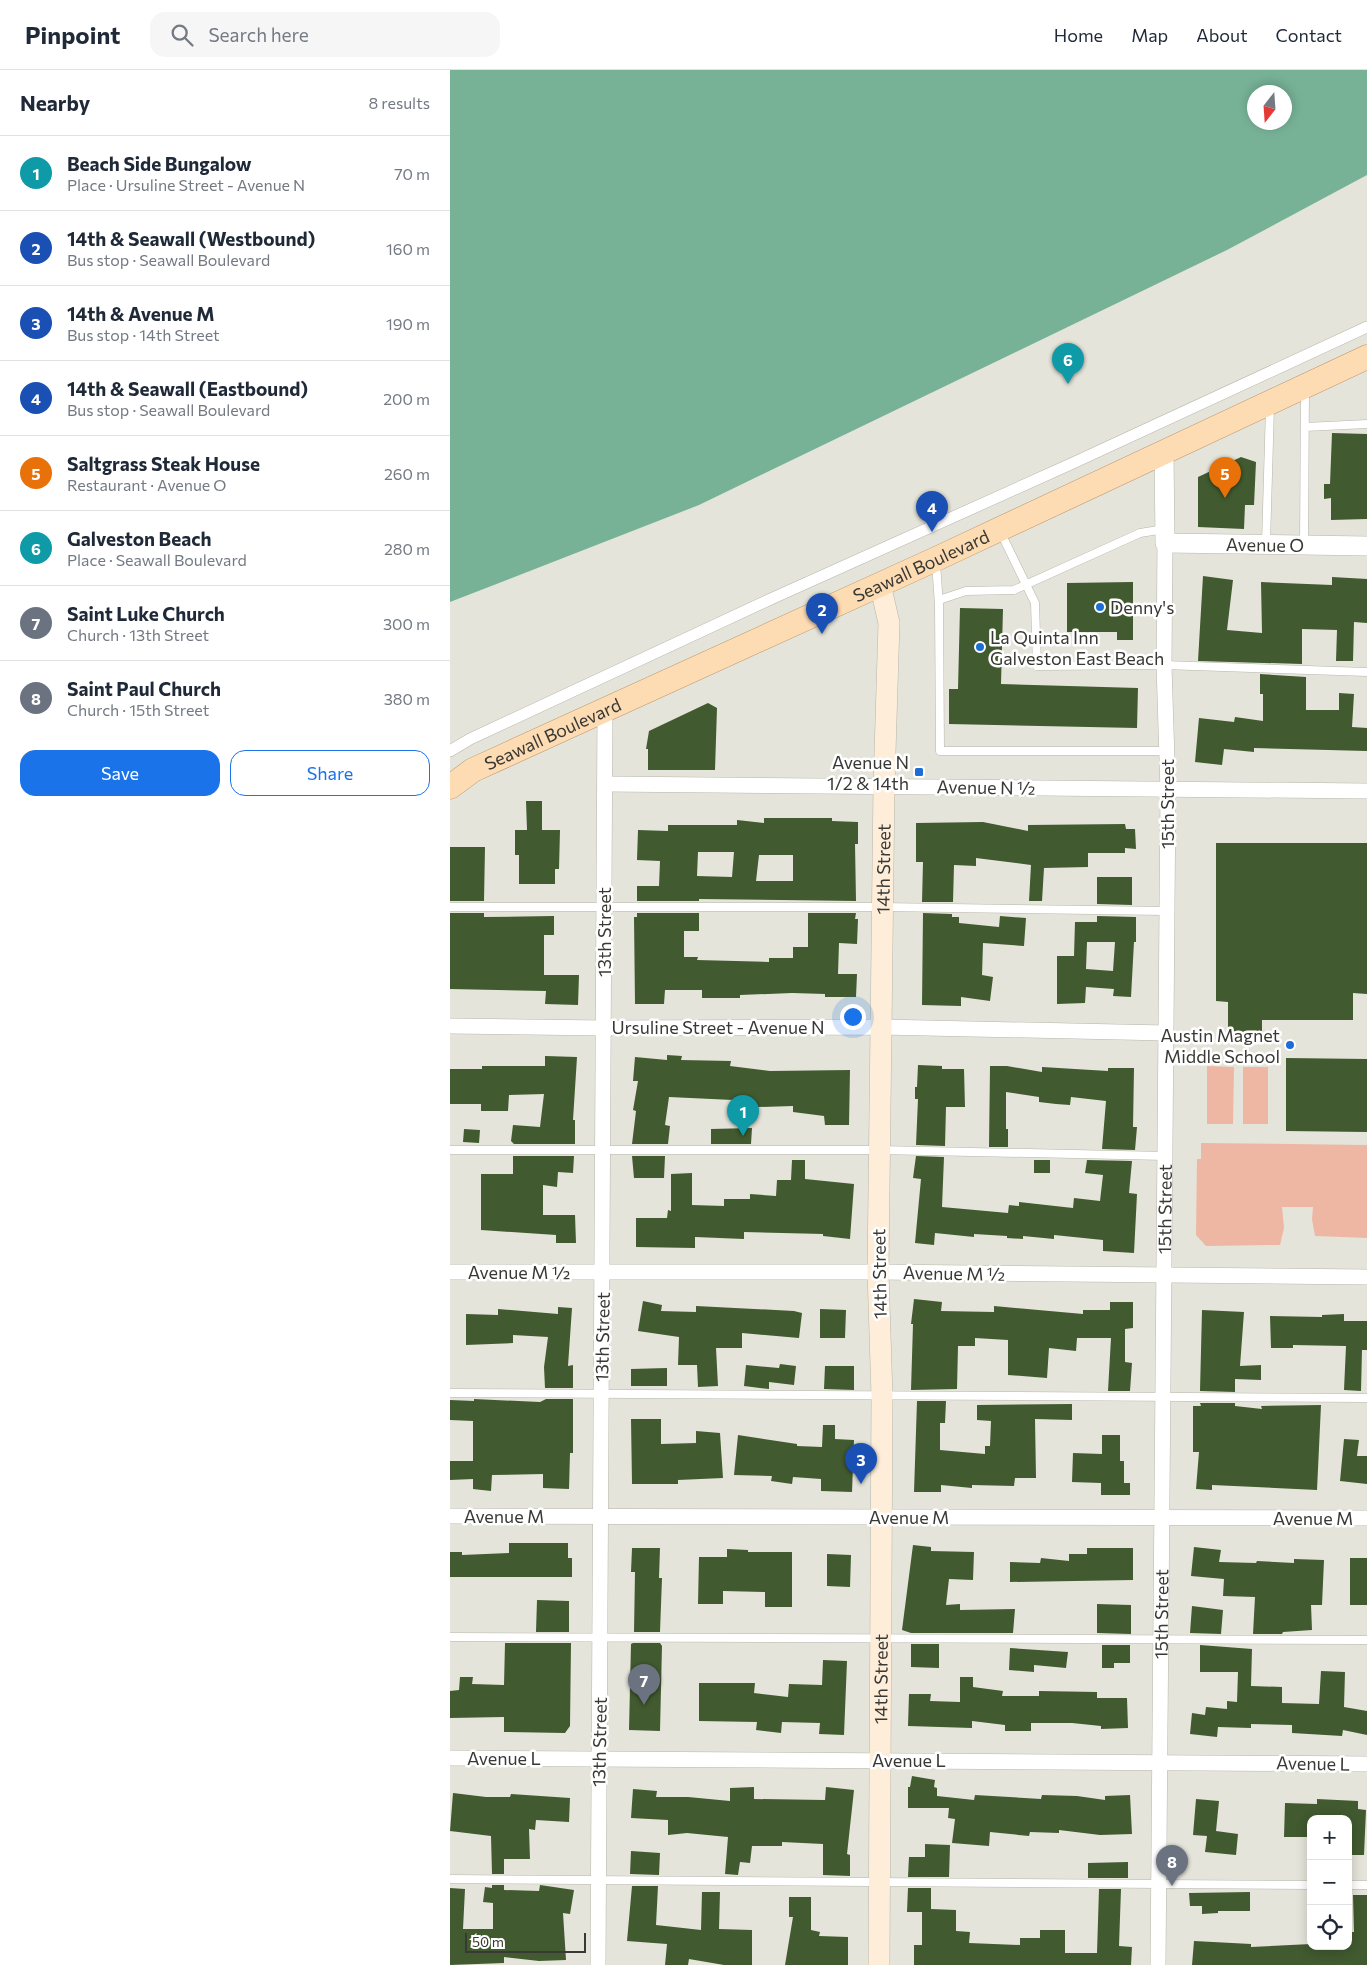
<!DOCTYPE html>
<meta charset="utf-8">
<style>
:root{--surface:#fff;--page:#f6f6f7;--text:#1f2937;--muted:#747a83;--line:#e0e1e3;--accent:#1a73e8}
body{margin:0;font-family:Commissioner,sans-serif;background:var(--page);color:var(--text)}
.controls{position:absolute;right:15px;bottom:15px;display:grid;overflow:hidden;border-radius:10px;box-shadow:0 2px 12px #0003}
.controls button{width:45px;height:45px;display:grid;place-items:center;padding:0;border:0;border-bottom:1px solid var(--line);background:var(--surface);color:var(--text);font:25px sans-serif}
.compass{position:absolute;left:797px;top:15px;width:45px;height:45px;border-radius:50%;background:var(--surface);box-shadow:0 2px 12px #0003;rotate:197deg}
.scale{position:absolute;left:15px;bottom:12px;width:121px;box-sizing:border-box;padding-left:5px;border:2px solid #383834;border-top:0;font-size:14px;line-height:18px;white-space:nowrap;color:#383834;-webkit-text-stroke:4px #fff;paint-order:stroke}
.you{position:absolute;left:402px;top:946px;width:18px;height:18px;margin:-12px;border:4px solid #fff;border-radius:50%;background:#1a73e8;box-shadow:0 0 0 8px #1a73e833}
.badge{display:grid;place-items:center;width:32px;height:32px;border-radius:50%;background:var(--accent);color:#fff;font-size:16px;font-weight:700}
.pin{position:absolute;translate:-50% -41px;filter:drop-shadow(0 1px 2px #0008)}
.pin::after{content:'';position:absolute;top:26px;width:18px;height:15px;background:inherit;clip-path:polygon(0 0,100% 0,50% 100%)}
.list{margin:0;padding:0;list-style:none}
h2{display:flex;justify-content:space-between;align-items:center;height:65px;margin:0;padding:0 20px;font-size:21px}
h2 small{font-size:16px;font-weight:400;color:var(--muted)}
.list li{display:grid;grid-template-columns:32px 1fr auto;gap:15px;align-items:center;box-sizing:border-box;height:75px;padding:0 20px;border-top:1px solid var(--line)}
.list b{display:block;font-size:19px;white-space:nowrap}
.list p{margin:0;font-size:16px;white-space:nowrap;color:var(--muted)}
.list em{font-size:16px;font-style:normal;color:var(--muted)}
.actions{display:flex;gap:10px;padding:15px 20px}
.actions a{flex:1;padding:11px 0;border:1px solid var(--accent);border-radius:15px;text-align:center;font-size:18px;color:var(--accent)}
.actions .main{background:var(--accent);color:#fff}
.icon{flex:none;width:28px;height:28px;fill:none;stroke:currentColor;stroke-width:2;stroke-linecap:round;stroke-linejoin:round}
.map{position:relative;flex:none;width:917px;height:1895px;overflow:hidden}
header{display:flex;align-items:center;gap:30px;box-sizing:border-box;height:70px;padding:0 25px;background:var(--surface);border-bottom:1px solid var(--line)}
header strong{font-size:24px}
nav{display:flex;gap:28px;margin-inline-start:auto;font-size:18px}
.search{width:350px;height:45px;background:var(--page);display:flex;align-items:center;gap:12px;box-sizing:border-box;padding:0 18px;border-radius:15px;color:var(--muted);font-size:19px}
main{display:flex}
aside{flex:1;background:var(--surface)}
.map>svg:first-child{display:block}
.green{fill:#eeb7a3}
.water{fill:#77b297;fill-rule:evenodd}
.building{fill:#415a2f;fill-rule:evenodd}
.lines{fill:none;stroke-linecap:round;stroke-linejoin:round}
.service-casing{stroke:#b7b6ac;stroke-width:9}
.pedestrian-casing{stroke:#b7b6ac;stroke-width:12}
.minor-casing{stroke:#b7b6ac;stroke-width:16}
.tertiary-casing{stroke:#b7b6ac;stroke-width:20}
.secondary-casing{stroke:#b7b6ac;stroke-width:22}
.primary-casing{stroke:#b79265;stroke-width:25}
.service{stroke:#fff;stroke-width:8}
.pedestrian{stroke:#fff;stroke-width:11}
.minor{stroke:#fff;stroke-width:15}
.tertiary{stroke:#fff;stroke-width:19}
.secondary{stroke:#feedd9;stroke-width:21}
.primary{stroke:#fddbb3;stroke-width:24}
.poi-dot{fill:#1d6dd8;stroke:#fff;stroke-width:2}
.labels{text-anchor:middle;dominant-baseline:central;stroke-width:5;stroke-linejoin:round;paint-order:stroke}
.street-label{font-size:18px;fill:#383834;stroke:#fff}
.poi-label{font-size:18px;fill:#383834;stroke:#fff;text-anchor:start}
</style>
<header>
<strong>Pinpoint</strong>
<div class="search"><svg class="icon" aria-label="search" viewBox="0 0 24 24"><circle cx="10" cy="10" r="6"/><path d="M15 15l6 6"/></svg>Search here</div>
<nav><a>Home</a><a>Map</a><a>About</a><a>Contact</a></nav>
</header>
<main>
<aside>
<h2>Nearby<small>8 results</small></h2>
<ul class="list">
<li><span class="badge" style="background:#0f9aa8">1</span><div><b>Beach Side Bungalow</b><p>Place · Ursuline Street - Avenue N</p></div><em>70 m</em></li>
<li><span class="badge" style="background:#1a4fb4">2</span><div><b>14th &amp; Seawall (Westbound)</b><p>Bus stop · Seawall Boulevard</p></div><em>160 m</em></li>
<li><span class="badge" style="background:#1a4fb4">3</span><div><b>14th &amp; Avenue M</b><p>Bus stop · 14th Street</p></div><em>190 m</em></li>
<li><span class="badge" style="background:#1a4fb4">4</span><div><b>14th &amp; Seawall (Eastbound)</b><p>Bus stop · Seawall Boulevard</p></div><em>200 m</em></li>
<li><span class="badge" style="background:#e8710a">5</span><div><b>Saltgrass Steak House</b><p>Restaurant · Avenue O</p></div><em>260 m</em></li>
<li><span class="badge" style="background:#0f9aa8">6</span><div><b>Galveston Beach</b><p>Place · Seawall Boulevard</p></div><em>280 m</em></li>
<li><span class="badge" style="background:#6b7280">7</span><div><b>Saint Luke Church</b><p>Church · 13th Street</p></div><em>300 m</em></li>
<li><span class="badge" style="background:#6b7280">8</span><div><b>Saint Paul Church</b><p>Church · 15th Street</p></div><em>380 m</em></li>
</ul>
<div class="actions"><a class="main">Save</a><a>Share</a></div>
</aside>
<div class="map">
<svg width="917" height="1895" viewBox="0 0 917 1895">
<rect width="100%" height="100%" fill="#e5e4da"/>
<path class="green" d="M757,996l27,1 -1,57h-26z
M793,997h25v57h-25z
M751,1073l166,2v93l-52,-2 -3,-17 1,-12h-31l2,21 -4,17 -74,1 -10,-11 1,-76h4z"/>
<path class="water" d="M0,0h917v105l-140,75 -528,255 -249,97zM804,22h30v30h-30z"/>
<path class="building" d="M882,363l35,1v85l-36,1v-22l-7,1v-15h6z
M791,387l15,5 -2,43h-9l-1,24 -46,-2v-50z
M753,506l30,4 -6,50 35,3 -1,-51 71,3v-8l35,2v44l-13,-1 -1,39h-17l1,-31 -35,-1v35l-104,-3z
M683,512v58h-16v-8h-50v-49z
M510,538l43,1 -2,75 137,4 -1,40 -188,-4v-35h9z
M810,604l46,3v33h33v-17l15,1 -2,33 15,1v23l-113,-3v4l-30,-3 -2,16 -27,-3 4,-44 35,4 1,-5 28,4v-27h-3z
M258,633l9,5 -2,62h-67v-21h-2l3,-18z
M76,731h16v29h18l-1,39h-4v15h-36v-29h-4v-25h12z
M314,748h68v3l26,1v22h-3l1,57 -157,-2v2h-62v-15h22l1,-25 -23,-1 1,-30 30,1v-6h69v-5l27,3zM248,782h36l-2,25 -35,-1zM309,785h34v26h-37z
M533,752l45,9v-6l97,-1 1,5h9l1,20 -11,-1v5h-37v14l-44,1 -2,33h-13l2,-36 -55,-7v8l-22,-1 -1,37h-31l1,-40h-7v-39z
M766,773h151v151l-14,-1v27h-91v13h-34v-31l-12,-1z
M0,777h35l-1,54h-34z
M647,807h35v28l-35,-1z
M0,843h34v4l70,-1v19h-10v40h35l-1,30 -33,-1 1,-13 -96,-2z
M187,843h62v18h-15v26h14l-1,3 72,2v-4h24v-11h15v-34h48l-1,6h3l-1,25 -18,-1 -1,31h19l-1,23h-31v-3l-33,-1 -52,2v3h-38v-8h-37l-1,14h-29l-1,-87h3z
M473,843l29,1v3h7v6l40,4 1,-11 26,2 -2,28 -41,-3 -1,32 11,2 -3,24 -29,-4v9l-39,-1z
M647,846l39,1v25h-2l-3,55 -18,-1 1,-7 -28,-2 -1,16 -28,1v-48h17l1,-34h22zM637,872h28l-2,29 -27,-2z
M217,985l15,1 -1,4 50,1 -1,5 40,5 80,-1 -1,55h-24l-1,-9 -31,-4v-6l-35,1 -25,-4v-3l-64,-3 -4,28 5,1 -2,18h-36l4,-33 -3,-1 5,-29h-5l2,-24 32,3z
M95,986l32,1 -4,63h2v24h-61l-3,-3 2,-16 27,2 4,-33 -35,1 -1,16h-27v-7h-31v-35h32v-3h63z
M836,988l81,1v73l-81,-1z
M468,995l24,1v3h22l1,38h-19l-1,39 -29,-1 2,-46h-3v-12h2z
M540,996h17l35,6v-5l66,4v-3h26l-1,59h4l-2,23 -33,-1 4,-48 -35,-4 -1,8 -14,-1 -17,-2v-5l-33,-5v37h2v18h-19z
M302,1058l-1,16h-40v-15z
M14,1059l16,1 -1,13 -16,-1z
M63,1086h61l-1,17 -15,-1 -1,15 -14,-2v30h32l1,28h-20v-8l-75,-5v-56h32z
M182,1086h33l-1,22h-30z
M466,1086l28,1 -2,50 66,6 1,-8 10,1v-4l54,6 1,-10 26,3 3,-26 -18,-2 2,-13 45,1 -3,32 8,1 -3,59 -31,-2v-11l-49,-5v4l-31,-3v3l-16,-1v-2l-33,-2v3l-39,-4 -1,12 -19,-2 6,-64 -8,-1z
M342,1090h13v19l49,5 -4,55 -27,-3v-2l-79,-2v7l-49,-2v11l-59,-1v-29h31l1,-8 3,1v-37l21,-1v32l32,1v-7h26v-5l26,2 1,-16h14z
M584,1090h16v13h-16z
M464,1229l28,3 -1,9 53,1v-6l89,8v-4h27v-8h23v26l-8,1v33l7,1 -2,28h-22l3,-53h-34l-1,13 -27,-3 -2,30 -39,-3v-35l-33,-2v8h-17l-1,43 -46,1 2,-66h-2z
M193,1231l19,4 -1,6 35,1v-6l98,5 8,2 -3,25 -57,-5v15h-26l2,38 -20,1 -1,-22h-19l1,-28 -41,-6z
M108,1237l14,1 -4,58 5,-1v23h-28l-1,-21 4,-30 -35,-2v8l-47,2v-31l32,1v-6l60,5z
M370,1239l26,1 -1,28h-25z
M752,1240l42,2 -4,54 21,-1v15l-26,-1v13l-35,-1z
M894,1244v7h23v29h-5l-1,41 -17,-1 2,-44 -53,-1v3h-22l-1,-32 52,1v-2z
M330,1294l16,2 -2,19 -25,-3v7l-25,-3 2,-21 33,3z
M375,1296h29v24l-30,-1z
M217,1298v18h-36v-17z
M24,1329l66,3 6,-3h27v54h-3l-1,36 -26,-1v-14l-51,1 -1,16 -18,-2v-10l-23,1v-19h23v-40l-23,-1v-20l24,1z
M467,1331h29l-1,22h-5v27l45,4v-8h5l1,-25 -14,-1v-15l95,-1v16l-37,-1 1,59h-21l-1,8 -42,-1v3l-31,-3v7h-27z
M750,1333h35v3l27,3 -1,-3 60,-1 -4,85 -105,-5v5l-16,-1 3,-37h-6v-46h8z
M181,1349h30v25l35,-1v-12l24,2 3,45 -45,2v4h-46z
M373,1355h12v14l19,1 -2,52 -31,-1v-12l-28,-2 -1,7 -21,-3 1,-5 -38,-1 4,-40 59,9v2l25,1z
M652,1365h18v26h4v22h6v12h-29v-12l-29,-1 1,-29 29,1z
M894,1369l15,1 -2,16h10v28l-27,-3z
M59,1473h59v15h4v19h-122v-25h12v3l47,-2z
M463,1475l18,2v4l43,1 -1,28 -24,-1 -3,26 14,-1v6l55,-1 -2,24h-102l-9,-3z
M744,1477l27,3 -2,12 37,1 1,-2 37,2v-4l30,1 -2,45h-11l1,25 -29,2 -1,2h-29l2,-37 -32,-1 1,-17 -33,-3z
M182,1478h28l-1,30h3l-2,54h-26l1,-60h-4z
M637,1478h46v32l-123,2v-20l30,1 1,-5 28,3v-7h18z
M277,1479l21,1v2h44v55h-27v-15l-42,-1v13h-25l1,-47h28z
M377,1484l24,1 -1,32 -23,-1z
M900,1488h17v47h-17z
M87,1530l32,1v31h-33z
M647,1534l34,1v29l-34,-1z
M742,1536l31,4 -2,24 -31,-1z
M55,1573h66l-1,83 -5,7 -61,-1v-15l-54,1v-27l9,-1 1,-13h13l-1,7 32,1z
M183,1573h27l2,3 -2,85 -31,-1 2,-86z
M461,1574h28v24l-28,-1z
M652,1575h28v18h-16v5h-12z
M750,1575l52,4 -1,37 31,1v16l37,1 2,-33 24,1 -1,35 23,4v24l-24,-5 -1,6 -50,-3v-8l-41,-1v4l-33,-1 -1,10 -27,-3 2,-21 13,2 1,-8 21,2v-8l10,1 1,-30h-38z
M560,1578l58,4 -2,16 -32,-3v7l-25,-2z
M373,1590l24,1 -3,74 -25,-1 1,-11 -38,-1 -1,11 -25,-3 1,-8 -58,-1v-38h56l-1,10 34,4 1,-13 33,1z
M510,1607h13v10l30,4 -1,5h37v-5l58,1v6h30l1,30 -27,1v-3l-29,-3h-41v8h-26v-6l-33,-4v7l-64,-2 1,-32h22l-1,7 30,1z
M462,1706l23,4 -1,7 3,1v8l37,4 1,-5 66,4 1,-4 35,1 28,4v-4l25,-1 2,39 -32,1 -41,-5v3l-29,-1 -1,4 -39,-4 -1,14 -37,-3 3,-24 -7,-1 1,-10h-41v-21h2z
M304,1717v12l71,1 1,-13 28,3 -7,64 3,1v21l-27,-1v-31l-41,-2v4h-30l-2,17 -10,-1 -2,13 -13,-1 3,-37 -41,-4 -19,2v-15l-37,-2 2,-29 24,2 -1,6h32l42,4v-13z
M3,1723l33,4h24l1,-3 59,4 -1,24 -33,-2 -1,10 -6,-1 1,30h-26v15h-12l-1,-38 -41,-5z
M746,1729l23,2 -3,30 22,3 -2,21 -31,-3 2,-16 -14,-1z
M867,1729l41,2v8l8,1 -2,45h-13l-3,-36h-37v18h-27l1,-34 32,1z
M475,1774l25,1 -1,32h-41l1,-20h16z
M181,1781l29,2 -1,22 -29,-1z
M678,1792v16h-40v-15z
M42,1815h12v5l35,1 1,-6 34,5 -4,24 -7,-1 3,47 -27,1 -35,-4v6l-54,2v-77l15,1 -2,40h30v-26l-10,-1 2,-15 7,1z
M182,1816h26l-2,39 45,5 1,-38h18l-1,37 33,1v35h-28l-35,-6 -1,6h-23l2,-21 -40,-3z
M458,1818h23v21l25,1v21l14,1 -1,11 51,2v-7h20v-8h25v23h32l2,-64h22l-2,57 13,1 -1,18h-217v-20h8v-33h-15z
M800,1822v19h-32v2l-16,1v-8h-12l-1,-13z
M903,1825h14v70h-175l2,-24 57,3v3l60,-3v2h37v-14h6z
M339,1827h22v33l9,2 -1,4 29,1v28h-63l8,-48h-4z"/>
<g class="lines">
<g class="service-casing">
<path id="service" d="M855,357l62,-3
M550,461l35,72 2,63 127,-1 203,7
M816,473l4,-136
M854,475l1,-156
M486,493l3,42 1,146h227
M489,530l27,-9 48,-1 126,-57 25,-4
M0,837h432l285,4
M0,1080h429l287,6
M0,1323l917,5
M0,1567l917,3
M0,1809l861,6
M898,1815h19"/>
</g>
<g class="pedestrian-casing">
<path id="pedestrian" d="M0,681l20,-12 303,-141 300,-135 294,-136"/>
</g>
<g class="minor-casing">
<g id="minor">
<path d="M156,714l761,7"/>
<path d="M0,956l154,2 277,-1 285,6"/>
<path d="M0,1202h428l489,5"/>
<path d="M0,1446l917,2"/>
<path d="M0,1688l917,6"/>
<path d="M148,1895l7,-1256"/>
<path id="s1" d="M708,1895l10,-1174 -4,-126 1,-122"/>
</g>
</g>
<g class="tertiary-casing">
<g id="tertiary">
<path id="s2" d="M714,382l1,91 202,3"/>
</g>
</g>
<g class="secondary-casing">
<g id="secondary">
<path id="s3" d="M429,1895l3,-569 -4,-124 6,-487 5,-162 -9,-39"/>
</g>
</g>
<g class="primary-casing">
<g id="primary">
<path id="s4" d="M0,717l23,-17 463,-211 431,-202"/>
</g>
</g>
<use href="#service" class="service"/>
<use href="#pedestrian" class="pedestrian"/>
<use href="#minor" class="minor"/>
<use href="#tertiary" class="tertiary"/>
<use href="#secondary" class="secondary"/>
<use href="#primary" class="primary"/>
</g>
<g class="poi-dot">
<circle cx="650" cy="537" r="5"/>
<circle cx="530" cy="577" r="5"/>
<rect x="464" y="697" width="10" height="10" rx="2.5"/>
<circle cx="840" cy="975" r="5"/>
</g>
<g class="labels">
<g class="street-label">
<text stroke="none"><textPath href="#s2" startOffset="191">Avenue O</textPath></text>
<text stroke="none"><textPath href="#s4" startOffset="521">Seawall Boulevard</textPath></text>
<text stroke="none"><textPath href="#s4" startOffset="116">Seawall Boulevard</textPath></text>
<text transform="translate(536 717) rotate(1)">Avenue N ½</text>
<text transform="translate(717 734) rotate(-90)">15th Street</text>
<text stroke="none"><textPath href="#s3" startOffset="1096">14th Street</textPath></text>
<text transform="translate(154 862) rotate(-90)">13th Street</text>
<text x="268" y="957">Ursuline Street - Avenue N</text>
<text stroke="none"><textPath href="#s1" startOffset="756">15th Street</textPath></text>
<text x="69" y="1202">Avenue M ½</text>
<text transform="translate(504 1203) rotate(1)">Avenue M ½</text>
<text transform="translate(429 1204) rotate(-91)">14th Street</text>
<text transform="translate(152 1267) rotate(-89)">13th Street</text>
<text x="54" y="1446">Avenue M</text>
<text x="459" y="1447">Avenue M</text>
<text x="863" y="1448">Avenue M</text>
<text stroke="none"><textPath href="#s1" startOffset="351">15th Street</textPath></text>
<text stroke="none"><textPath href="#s3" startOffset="286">14th Street</textPath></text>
<text transform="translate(149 1672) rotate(-89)">13th Street</text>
<text x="54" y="1688">Avenue L</text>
<text x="459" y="1690">Avenue L</text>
<text transform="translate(863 1693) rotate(1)">Avenue L</text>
</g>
<g class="poi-label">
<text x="660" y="537">Denny's</text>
<text x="540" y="567">La Quinta Inn<tspan x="540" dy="21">Galveston East Beach</tspan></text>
<text x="459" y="692" text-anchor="end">Avenue N<tspan x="459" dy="21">1/2 &amp; 14th</tspan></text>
<text x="830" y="965" text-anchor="end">Austin Magnet<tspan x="830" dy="21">Middle School</tspan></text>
</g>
</g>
</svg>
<div class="controls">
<button>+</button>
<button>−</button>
<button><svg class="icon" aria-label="locate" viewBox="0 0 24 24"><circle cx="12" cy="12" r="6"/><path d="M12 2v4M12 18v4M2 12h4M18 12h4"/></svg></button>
</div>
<svg class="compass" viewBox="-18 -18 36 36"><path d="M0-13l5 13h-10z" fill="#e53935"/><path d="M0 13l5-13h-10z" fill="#747a83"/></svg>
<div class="scale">50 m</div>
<div class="you"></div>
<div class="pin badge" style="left:293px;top:1066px;background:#0f9aa8">1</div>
<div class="pin badge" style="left:372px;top:564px;background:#1a4fb4">2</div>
<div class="pin badge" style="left:411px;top:1414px;background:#1a4fb4">3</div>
<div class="pin badge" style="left:482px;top:462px;background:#1a4fb4">4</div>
<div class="pin badge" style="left:775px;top:428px;background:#e8710a">5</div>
<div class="pin badge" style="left:618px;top:314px;background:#0f9aa8">6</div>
<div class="pin badge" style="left:194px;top:1635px;background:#6b7280">7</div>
<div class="pin badge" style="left:722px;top:1816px;background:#6b7280">8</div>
</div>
</main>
